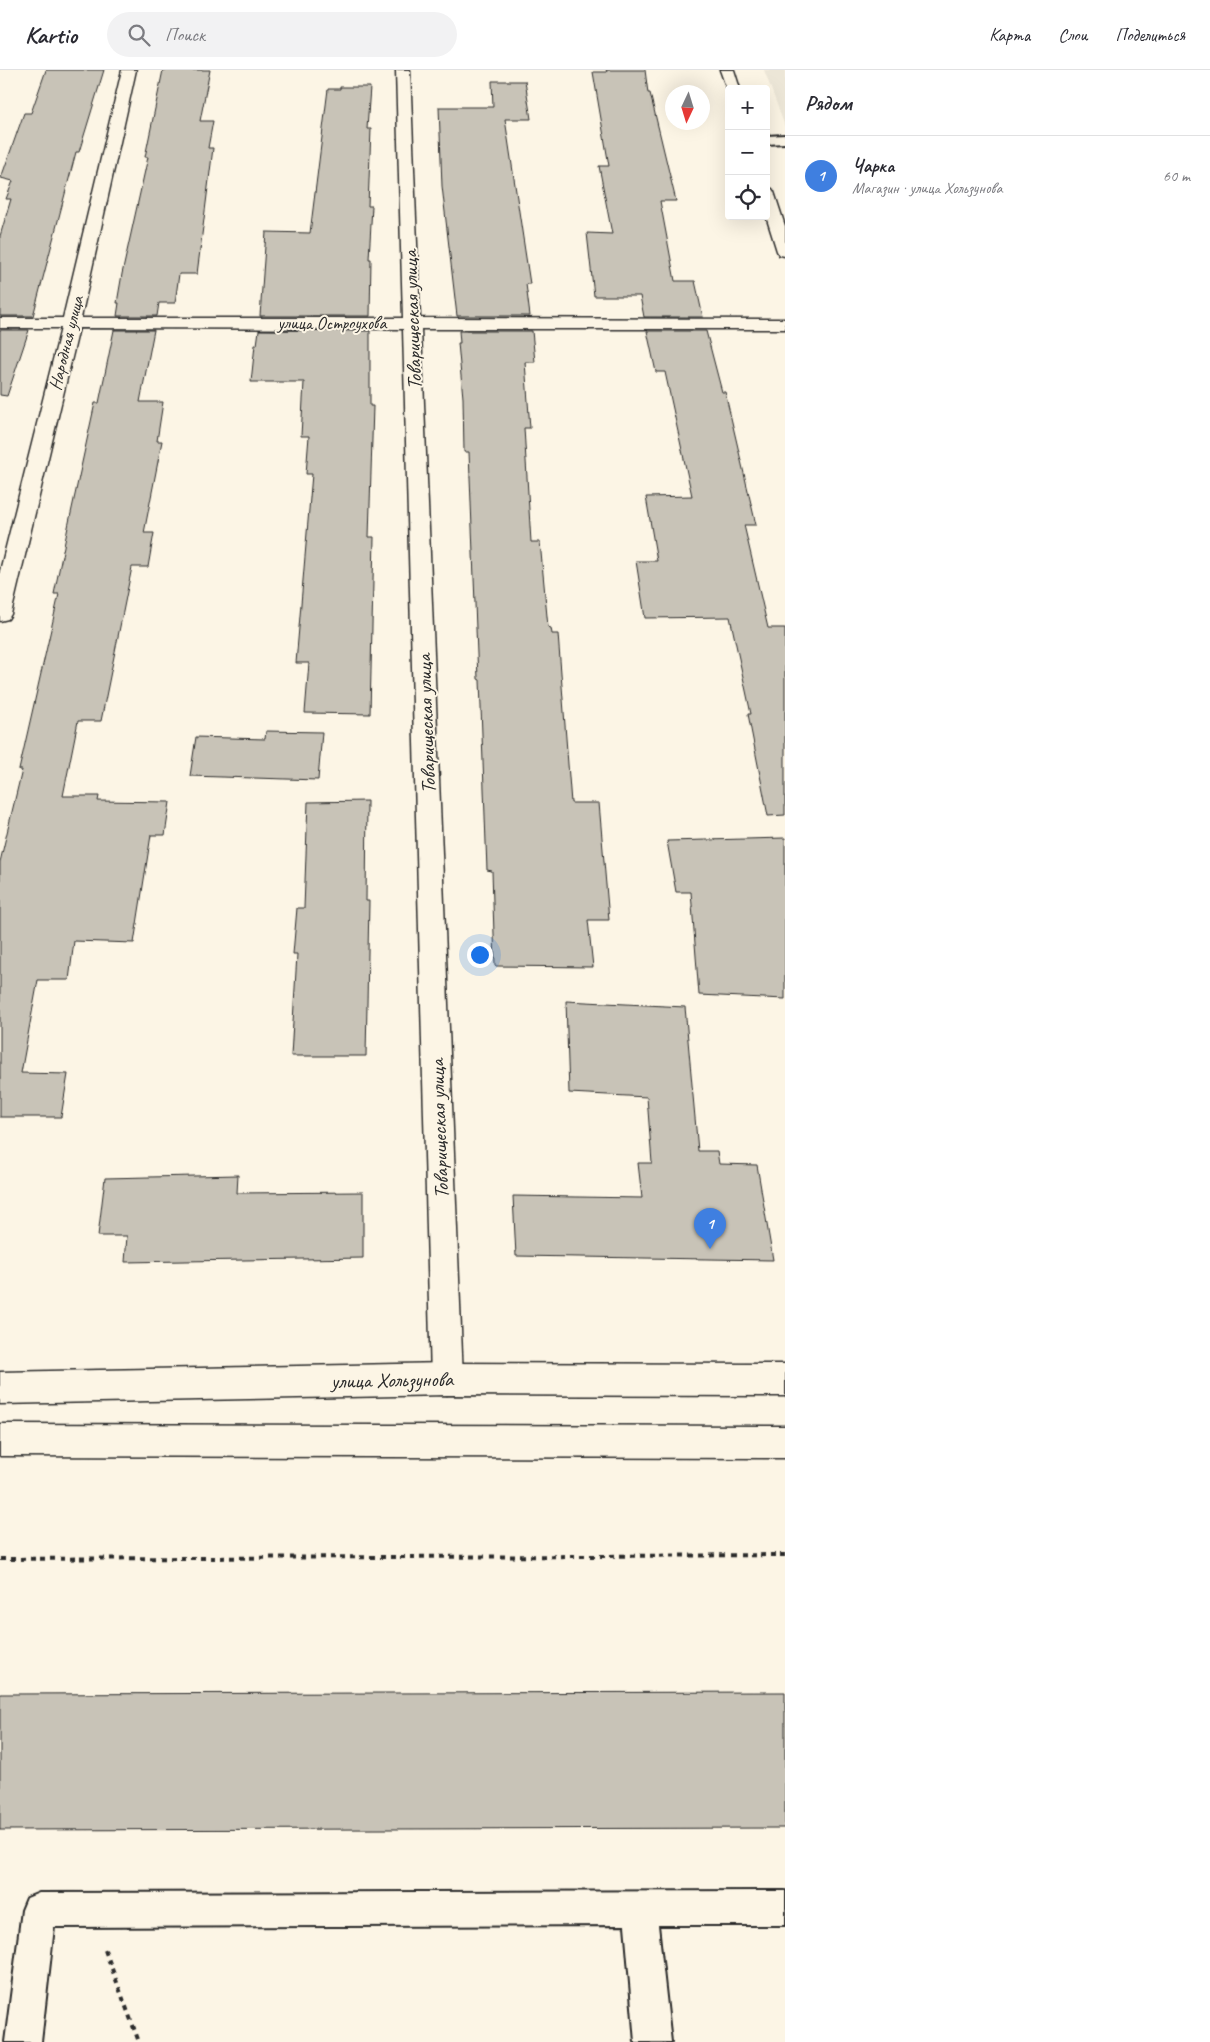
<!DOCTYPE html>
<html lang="ru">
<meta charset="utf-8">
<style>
:root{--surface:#fff;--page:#f2f2f3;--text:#2b2b33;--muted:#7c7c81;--line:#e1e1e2;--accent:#7c3aed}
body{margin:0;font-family:Caveat,sans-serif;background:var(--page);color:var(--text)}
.controls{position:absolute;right:15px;top:15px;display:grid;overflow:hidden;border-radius:5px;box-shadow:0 5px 20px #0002}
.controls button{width:45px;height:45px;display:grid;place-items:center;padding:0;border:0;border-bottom:1px solid var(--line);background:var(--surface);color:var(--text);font:25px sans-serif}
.compass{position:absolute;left:665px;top:15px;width:45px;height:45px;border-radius:50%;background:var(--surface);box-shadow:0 5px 20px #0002;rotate:184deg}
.you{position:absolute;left:479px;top:884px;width:18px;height:18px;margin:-12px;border:4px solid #fff;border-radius:50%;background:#1a73e8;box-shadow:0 0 0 8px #1a73e833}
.badge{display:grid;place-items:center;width:32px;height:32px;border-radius:50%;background:var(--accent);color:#fff;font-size:16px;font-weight:700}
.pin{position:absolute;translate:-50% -41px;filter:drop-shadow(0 1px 2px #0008)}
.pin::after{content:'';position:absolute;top:26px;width:18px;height:15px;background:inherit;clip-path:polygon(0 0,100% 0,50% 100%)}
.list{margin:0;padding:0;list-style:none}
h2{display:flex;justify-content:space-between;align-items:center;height:65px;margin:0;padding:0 20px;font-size:21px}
h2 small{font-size:16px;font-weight:400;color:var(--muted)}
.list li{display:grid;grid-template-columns:32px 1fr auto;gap:15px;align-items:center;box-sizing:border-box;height:80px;padding:0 20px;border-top:1px solid var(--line)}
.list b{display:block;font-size:19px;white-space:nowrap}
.list p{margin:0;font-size:16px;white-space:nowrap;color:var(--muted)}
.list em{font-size:16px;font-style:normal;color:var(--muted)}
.icon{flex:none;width:28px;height:28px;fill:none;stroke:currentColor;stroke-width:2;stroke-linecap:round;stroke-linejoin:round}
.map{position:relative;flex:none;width:785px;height:1972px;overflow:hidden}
header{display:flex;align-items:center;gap:30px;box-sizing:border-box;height:70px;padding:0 25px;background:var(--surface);border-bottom:1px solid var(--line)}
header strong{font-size:24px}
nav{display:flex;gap:28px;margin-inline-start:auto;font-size:18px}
.search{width:350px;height:45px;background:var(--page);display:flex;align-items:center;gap:12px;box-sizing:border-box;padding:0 18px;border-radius:28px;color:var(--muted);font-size:19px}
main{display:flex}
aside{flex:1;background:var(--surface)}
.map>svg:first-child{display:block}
.built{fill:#ece6d7}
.building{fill:#c8c3b7;stroke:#2b2b2b}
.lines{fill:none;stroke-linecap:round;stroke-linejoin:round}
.lane-casing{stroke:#2b2b2b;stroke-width:4}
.street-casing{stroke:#2b2b2b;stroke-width:3}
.secondary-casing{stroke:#2b2b2b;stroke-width:3}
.path{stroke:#2b2b2b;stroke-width:4;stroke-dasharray:5 5;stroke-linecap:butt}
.lane{fill:#fcf5e5;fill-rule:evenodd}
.street{fill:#fcf5e5;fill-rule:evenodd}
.secondary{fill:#fcf5e5;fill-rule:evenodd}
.labels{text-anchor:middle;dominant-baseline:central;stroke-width:4;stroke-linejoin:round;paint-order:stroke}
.far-street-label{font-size:18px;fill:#2b2b2b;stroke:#fcf5e5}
.street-label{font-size:21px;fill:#2b2b2b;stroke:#fcf5e5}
</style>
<header>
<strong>Kartio</strong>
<div class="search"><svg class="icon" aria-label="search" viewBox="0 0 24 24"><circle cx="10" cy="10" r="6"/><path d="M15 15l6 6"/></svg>Поиск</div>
<nav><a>Карта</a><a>Слои</a><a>Поделиться</a></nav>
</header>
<main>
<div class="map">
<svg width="785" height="1972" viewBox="0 0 785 1972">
<rect width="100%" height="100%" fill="#fcf5e5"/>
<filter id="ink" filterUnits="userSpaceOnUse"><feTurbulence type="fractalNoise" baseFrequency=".02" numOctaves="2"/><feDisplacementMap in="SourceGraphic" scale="10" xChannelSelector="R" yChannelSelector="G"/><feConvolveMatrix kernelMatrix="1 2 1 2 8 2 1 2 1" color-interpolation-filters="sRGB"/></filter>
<g filter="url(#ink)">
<path class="built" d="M764,0h21v57l-6,-17z"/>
<path class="building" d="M46,0h58l-25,82h-3l-43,164h-33v-80l11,-37h-5l7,-18 -12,-3 23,-65h7z
M163,0h47l-10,51h13l-5,27h5l-16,126h-18l-4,29h-16l-2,13h-40l2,-13h-2l5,-29 26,-117h-3z
M606,0h39l3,23h2l26,108h-16l15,80h20l8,36h-59l-4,-21h-46l-7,-63 25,1 -13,-68h10l-16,-94h14z
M492,11h33l6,38h-26l25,165h-4l4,32h-73l-15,-130 -3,-79h54z
M340,17h30l-3,42h4l-3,77h4l-3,53h2l-1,57h-110l6,-84 44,1 18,-144h12z
M0,260h29l-22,66 -7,-1z
M114,260h40l-14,72h23l-6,39h5l-18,92h10l-6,34h-16l-31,154h-23l-15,75h36l-1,5 72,1 -5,33h-14l-17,108 -60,-2 -5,39h-31l-17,93 47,1 -7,43h-61v-255l22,-92h-3l40,-176h-5l14,-67 27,-124h4z
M259,260l111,1v75h3l-4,131h5l-4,177 -65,-1 4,-50h-13l16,-189h-6l3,-38h-8l3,-54h-53l4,-37h2z
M459,261h73l3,31h-10l5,66h-6l7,114h9l8,85 3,1 1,6h6l13,169h28l10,117h-21l5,47 -98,-1 -3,-95 -5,-1 -7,-190 -2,-1 -9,-227h-5l-1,-54 -5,-55h2z
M647,261h59l16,61h3l31,133h-12l24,103h17v187l-17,1 -20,-102h3l-21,-97 -85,1 -9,-57h21l-11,-64 46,-1 -27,-124h-9z
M266,661l56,1 -4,48 -128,-4 6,-39 69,2z
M367,731l-1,100h3l-3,155h-75l6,-102h-4l4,-46h7l4,-106z
M785,768v161l-86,-4 -8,-103h-15l-9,-51z
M566,931l119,6 13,144h19l2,13 38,1 16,95 -257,-4 -3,-60 129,2 -4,-35h14l-5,-66 -78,-4z
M238,1105l-1,18 126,-1v66l-238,4 2,-26h-29l7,-58z
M785,1622v136l-785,2v-136z"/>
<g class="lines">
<g class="lane-casing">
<path id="lane" d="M785,65v8l-19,1v-8z
M785,1821v34h-127l13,117h-36l-10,-117 -571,2 -13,115h-36l17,-132 5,-12 12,-5z"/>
</g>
<g class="street-casing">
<path id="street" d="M122,0h14l-55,248h322l-7,-248h14l10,248 365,1v10h-364l42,1050 -5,11 -11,5 -11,-5 -5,-11 -28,-1050 -324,-1 -68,286 -3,5 -8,2v-50l61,-243h-61v-10h63z"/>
</g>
<g class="secondary-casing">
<path id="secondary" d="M720,0h14l6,19h-11l-1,3z
M766,117l6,2 2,3 11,34v30l-6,-1 -2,-4 -11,-35z
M447,1293l338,1v32l-338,-1 -447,9v-32z
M0,1354l785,2v32l-785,-2z"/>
</g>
<path class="path" d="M0,1489l785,-4
M105,1880l34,92"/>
<use href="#lane" class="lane"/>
<use href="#street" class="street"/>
<use href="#secondary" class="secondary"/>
</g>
</g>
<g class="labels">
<g class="far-street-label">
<text x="332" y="253">улица Остроухова</text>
<text transform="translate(66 273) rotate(-76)">Народная улица</text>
</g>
<g class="street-label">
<text transform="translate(412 250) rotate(-92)">Товарищеская улица</text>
<text transform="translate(426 654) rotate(-92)">Товарищеская улица</text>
<text transform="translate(439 1059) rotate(-92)">Товарищеская улица</text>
<text transform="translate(392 1310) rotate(-1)">улица Хользунова</text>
</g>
</g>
</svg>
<div class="controls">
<button>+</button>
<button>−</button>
<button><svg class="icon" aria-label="locate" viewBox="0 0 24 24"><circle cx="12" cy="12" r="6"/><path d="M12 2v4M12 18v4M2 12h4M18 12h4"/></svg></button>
</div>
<svg class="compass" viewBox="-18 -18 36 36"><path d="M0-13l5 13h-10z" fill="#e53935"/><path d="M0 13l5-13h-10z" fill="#7c7c81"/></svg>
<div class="you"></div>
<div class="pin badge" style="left:710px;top:1179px;background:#3f7fe0">1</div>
</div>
<aside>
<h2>Рядом<small></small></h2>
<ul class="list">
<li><span class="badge" style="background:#3f7fe0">1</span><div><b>Чарка</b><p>Магазин · улица Хользунова</p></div><em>60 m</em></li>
</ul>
</aside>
</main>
